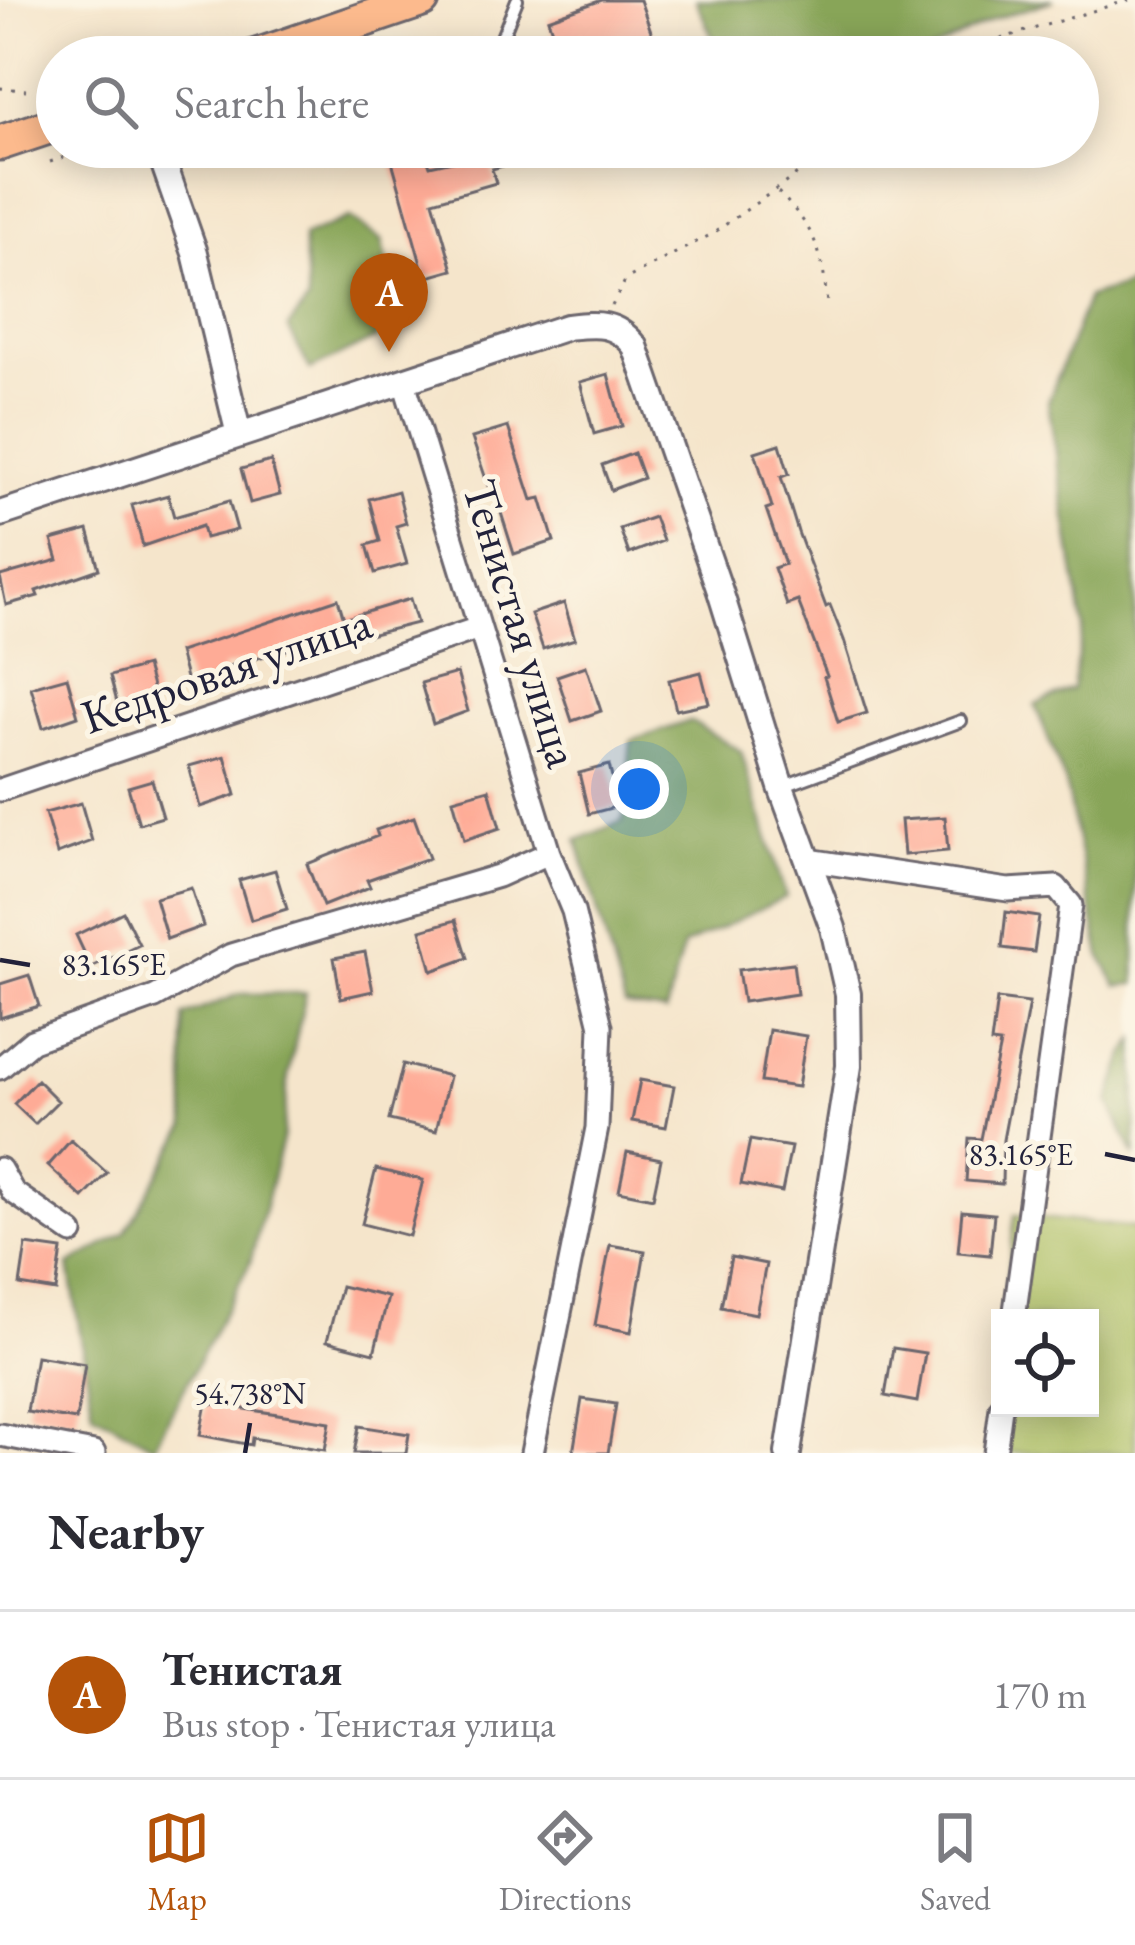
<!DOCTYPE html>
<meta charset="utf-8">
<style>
:root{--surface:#fff;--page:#f2f2f3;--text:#2b2b33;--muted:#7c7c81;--line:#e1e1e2;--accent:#b45309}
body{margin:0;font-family:"EB Garamond",serif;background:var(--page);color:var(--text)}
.controls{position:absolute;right:36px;bottom:36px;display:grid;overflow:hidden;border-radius:0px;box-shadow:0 6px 30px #0003}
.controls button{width:108px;height:108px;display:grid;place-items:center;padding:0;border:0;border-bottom:3px solid var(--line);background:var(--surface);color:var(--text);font:60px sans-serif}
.you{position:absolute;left:639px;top:789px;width:42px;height:42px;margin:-30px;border:9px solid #fff;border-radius:50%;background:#1a73e8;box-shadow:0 0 0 18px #1a73e833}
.badge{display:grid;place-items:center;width:78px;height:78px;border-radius:50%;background:var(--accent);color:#fff;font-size:39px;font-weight:700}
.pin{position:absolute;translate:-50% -99px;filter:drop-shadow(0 3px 6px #0008)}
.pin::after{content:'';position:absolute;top:63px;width:42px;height:36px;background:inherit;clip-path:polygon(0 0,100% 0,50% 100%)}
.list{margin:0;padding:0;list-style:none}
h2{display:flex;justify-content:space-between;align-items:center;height:156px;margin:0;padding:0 48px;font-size:51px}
h2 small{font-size:39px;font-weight:400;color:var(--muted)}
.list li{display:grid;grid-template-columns:78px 1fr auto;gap:36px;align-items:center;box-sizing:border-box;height:168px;padding:0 48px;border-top:3px solid var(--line)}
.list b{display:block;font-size:45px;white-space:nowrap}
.list p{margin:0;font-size:39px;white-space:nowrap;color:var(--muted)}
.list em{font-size:39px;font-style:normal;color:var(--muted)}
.icon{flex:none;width:66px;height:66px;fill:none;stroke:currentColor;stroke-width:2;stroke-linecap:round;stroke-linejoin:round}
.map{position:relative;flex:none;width:1135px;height:1453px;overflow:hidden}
.search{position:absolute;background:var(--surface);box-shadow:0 6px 30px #0003;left:36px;right:36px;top:36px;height:132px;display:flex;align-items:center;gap:30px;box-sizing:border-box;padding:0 42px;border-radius:66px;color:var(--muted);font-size:45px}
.sheet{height:324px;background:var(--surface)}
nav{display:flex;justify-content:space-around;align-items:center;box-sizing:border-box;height:168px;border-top:3px solid var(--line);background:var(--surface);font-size:33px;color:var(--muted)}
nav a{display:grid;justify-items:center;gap:6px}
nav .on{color:var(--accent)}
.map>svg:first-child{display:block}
.green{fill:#abbe62;stroke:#66704e;stroke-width:3}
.forest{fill:#88a558;stroke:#55644a;stroke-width:3}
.building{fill:#feab96}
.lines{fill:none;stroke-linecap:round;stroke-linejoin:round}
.service-casing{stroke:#6c666d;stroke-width:16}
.minor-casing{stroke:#6c666d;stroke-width:27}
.tertiary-casing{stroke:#6c666d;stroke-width:30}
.trunk-casing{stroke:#6c666d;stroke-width:39}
.path{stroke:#6c666d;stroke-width:3;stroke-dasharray:3 9;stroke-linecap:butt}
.service{stroke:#fff;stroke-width:10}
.minor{stroke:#fff;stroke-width:21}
.tertiary{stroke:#fff;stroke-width:24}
.trunk{stroke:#fcba8d;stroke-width:33}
.ticks{fill:none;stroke:#22223b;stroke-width:4.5}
.labels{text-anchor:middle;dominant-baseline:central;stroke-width:10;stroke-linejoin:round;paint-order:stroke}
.street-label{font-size:48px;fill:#22223b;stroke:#fcf5e5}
.ticks-label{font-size:30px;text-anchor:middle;fill:#22223b;stroke:#fcf5e5;stroke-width:10;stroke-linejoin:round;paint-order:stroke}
</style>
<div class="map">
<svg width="1135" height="1453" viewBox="0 0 1135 1453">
<rect width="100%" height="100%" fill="#fcf5e5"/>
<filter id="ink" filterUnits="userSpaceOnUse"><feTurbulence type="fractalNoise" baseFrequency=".00833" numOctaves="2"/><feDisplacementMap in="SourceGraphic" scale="24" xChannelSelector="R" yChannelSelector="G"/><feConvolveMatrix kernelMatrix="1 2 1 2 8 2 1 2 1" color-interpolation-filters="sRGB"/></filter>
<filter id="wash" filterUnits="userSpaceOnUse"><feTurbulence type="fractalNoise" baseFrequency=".004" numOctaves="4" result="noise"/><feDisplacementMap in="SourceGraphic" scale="48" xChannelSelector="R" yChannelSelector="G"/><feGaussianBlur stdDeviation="2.7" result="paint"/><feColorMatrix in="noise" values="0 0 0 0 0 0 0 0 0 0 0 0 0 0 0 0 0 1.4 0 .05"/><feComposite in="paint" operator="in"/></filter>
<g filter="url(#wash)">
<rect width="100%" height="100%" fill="#f5e5cb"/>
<path class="green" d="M1015,1215l120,13v225h-149l14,-115v70h90v-90h-88z"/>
<path class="forest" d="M696,0h358l-60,19 -74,38h-199z
M349,218l33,22 16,70 -22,28 -66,32 -22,-42 20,-27 -5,-64z
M1135,283v701l-18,2 -16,-30 -36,-174 -30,-77 37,-16 11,-62 -35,-225 40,-105z
M690,721l51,30 45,146 -103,49 -17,66 -41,-6 -48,-166 46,-19 8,-80z
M306,993l-18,83 -5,60 -33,127 -96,183 -61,-34 -24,-147 56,-32 61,-106 -2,-111 56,-22z
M1135,1040v117l-26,-55 16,-47z"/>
<g id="blocks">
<path class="building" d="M602,0h38l20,57h-31l-7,-22 -61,22 -13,-38z
M388,147h35l7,19 85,-19h38v5l-61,17 4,14 -63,18 20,69 -28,8z
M608,374l14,52 -28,8 -14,-52z
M508,427l24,73 9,-2 13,43 -40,13 -22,-70 -4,1 -16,-47z
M780,444l9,30 -8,3 17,55 28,75 4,-2 14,35 23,73 -29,9 -14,-45 3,-1 -29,-75 -11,4 -13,-37 11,-4 -19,-55 6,-2 -17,-55z
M634,453l9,25 -32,12 -9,-25z
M271,461l9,34 -30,8 -9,-34z
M398,491l8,32 -10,3 11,38 -32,9 -8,-28 13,-4 -11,-42z
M168,495l6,22 55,-16 8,29 -32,8 -3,-12 -59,20 -11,-41z
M654,517l9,24 -34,13 -9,-25z
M88,530l11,39 -63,22 2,5 -32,9 -6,-29 58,-16 -6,-20z
M338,599l6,20 66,-20 7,24 -103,26 -2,-6 -90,25 4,12 -36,13 -11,-41z
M564,603l11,36 -32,10 -12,-35z
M146,666l11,38 -36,13 -11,-41z
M586,666l15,45 -29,10 -15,-45z
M701,672l8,31 -33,7 -7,-30z
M457,673l11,38 -35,13 -12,-41z
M67,677l11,39 -35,12 -12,-41z
M225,756l11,39 -36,12 -11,-41z
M609,765l10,41 -30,8 -10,-41z
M152,780l11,37 -24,7 -11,-37z
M489,789l11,39 -36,12 -11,-41z
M81,803l11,38 -35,13 -12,-41z
M414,817l15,41 -62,22 3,7 -47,19 -16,-42 71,-28 -2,-6z
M945,817l3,34 -44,4 -3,-35z
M275,870l12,39 -36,11 -12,-40z
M191,888l12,38 -36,13 -12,-41z
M123,912l16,32 -48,23 -15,-32z
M1006,912l33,5 -5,35 -32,-4z
M456,920l12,38 -36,13 -11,-41z
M365,952l8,39 -32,7 -7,-40z
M793,963l4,31 -54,8 -5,-32z
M29,975l10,31 -39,12v-34z
M997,999l32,4 -26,137 -1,44 -36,-3 3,-43 12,1 19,-95 -9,-1z
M769,1030l37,6 -8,51 -37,-5z
M403,1064l46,12 -13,55 -47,-11z
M37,1080l21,21 -23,23 -21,-20z
M640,1080l34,6 -8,41 -34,-6z
M71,1140l36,33 -24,25 -35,-32z
M750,1140l41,7 -9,45 -41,-8z
M627,1152l34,7 -8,39 -34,-7z
M376,1169l47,11 -14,56 -47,-12z
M962,1211l32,3 -4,41 -32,-3z
M26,1245l36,5 -6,41 -36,-6z
M610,1245l35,6 -14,81 -36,-7z
M731,1257l35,7 -10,50 -35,-7z
M341,1286l47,11 -14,56 -47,-12z
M893,1348l32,5 -8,49 -32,-6z
M36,1356l49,8 -9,56 -49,-8z
M582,1399l34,5 -8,49h-35z
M206,1403l124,19 -5,28 -73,-12 -1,7 -51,-10z
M359,1426l50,8 -3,19h-52z"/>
</g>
</g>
<g filter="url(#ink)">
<use href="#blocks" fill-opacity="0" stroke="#6c666d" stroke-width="3"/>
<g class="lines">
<g class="service-casing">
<path id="service" d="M494,57l23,-57
M784,786l177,-65"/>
</g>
<g class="minor-casing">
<path id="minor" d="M404,382l145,471 24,58 28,115 -4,102 -65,325
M0,790l479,-162
M808,860l200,30 48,-3 15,18 -57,413
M0,1068l32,-27 123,-44 76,-42 267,-79 51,-23
M0,1169l13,23 59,41
M0,1435l94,18
M995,1453l6,-45"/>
</g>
<g class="tertiary-casing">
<path id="tertiary" d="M158,147l37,106 44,182
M0,514l567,-187c29,-3 48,-6 68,19l85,245 61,196 52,141 15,66 1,72 -61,387"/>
</g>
<g class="trunk-casing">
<path id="trunk" d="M254,57l168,-57
M0,143l57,-19"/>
</g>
<path class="path" d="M969,57l34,-19 126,-38
M0,88l26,2
M50,162l43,-15
M778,192c38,38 45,59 49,113
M612,306l14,-27 86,-45 124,-87"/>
<use href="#service" class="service"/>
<use href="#minor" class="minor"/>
<use href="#tertiary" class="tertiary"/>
<use href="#trunk" class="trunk"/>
</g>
</g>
<path class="ticks" d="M0,960l30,5M1105,1154l30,6M245,1453l5,-30"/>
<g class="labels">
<g class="street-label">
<text transform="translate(522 623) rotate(73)">Тенистая улица</text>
<text transform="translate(226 669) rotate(-19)">Кедровая улица</text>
</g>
</g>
<g class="ticks-label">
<text x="114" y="975">83.165°E</text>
<text x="1021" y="1165">83.165°E</text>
<text x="250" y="1404">54.738°N</text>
</g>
</svg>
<div class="controls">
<button><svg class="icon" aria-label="locate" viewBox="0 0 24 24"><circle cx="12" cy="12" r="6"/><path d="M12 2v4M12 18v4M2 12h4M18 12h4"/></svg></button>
</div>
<div class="you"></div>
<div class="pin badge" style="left:389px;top:352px">A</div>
<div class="search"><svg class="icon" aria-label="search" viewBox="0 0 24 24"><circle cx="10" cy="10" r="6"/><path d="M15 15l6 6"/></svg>Search here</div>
</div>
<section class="sheet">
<h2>Nearby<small></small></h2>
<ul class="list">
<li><span class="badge">A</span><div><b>Тенистая</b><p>Bus stop · Тенистая улица</p></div><em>170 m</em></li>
</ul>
</section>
<nav>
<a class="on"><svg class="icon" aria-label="map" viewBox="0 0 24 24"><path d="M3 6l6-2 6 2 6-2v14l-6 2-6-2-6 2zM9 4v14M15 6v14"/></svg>Map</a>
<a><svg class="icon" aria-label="directions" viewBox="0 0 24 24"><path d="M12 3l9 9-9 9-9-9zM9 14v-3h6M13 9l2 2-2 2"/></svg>Directions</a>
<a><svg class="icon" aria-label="saved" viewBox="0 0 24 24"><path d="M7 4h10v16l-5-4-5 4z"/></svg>Saved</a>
</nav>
